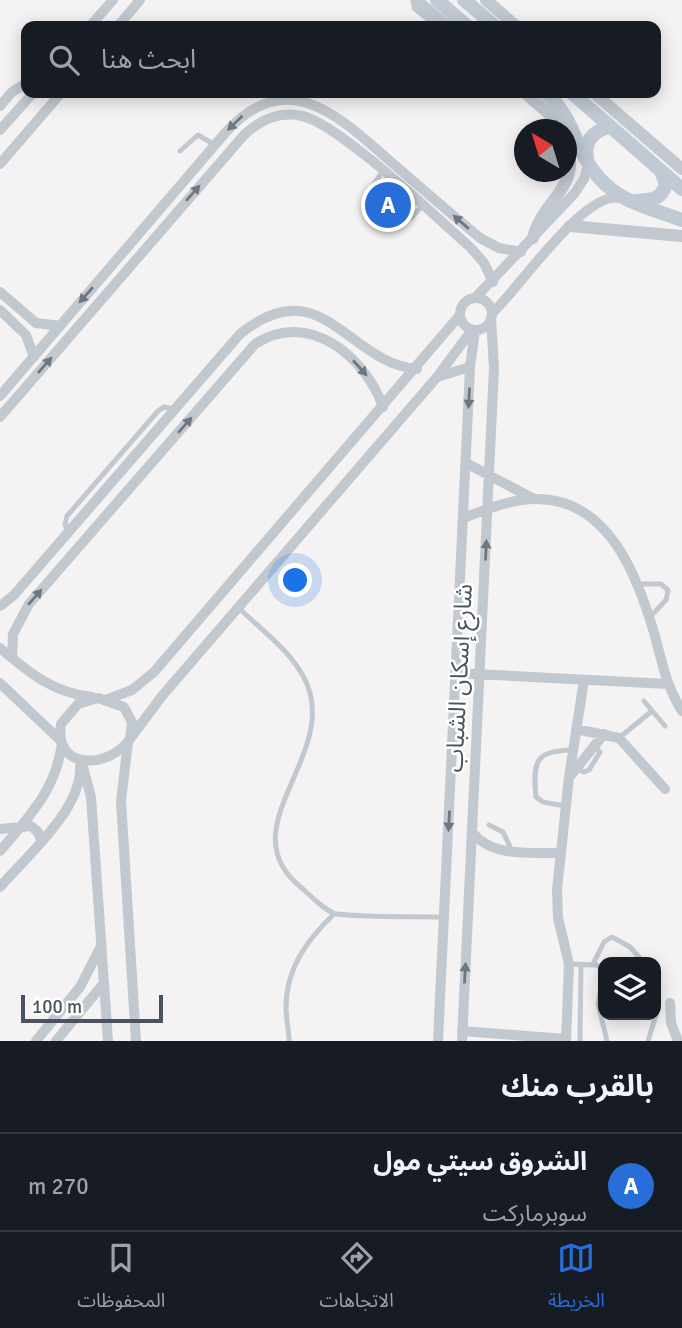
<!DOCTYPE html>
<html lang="ar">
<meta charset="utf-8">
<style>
:root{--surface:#171b24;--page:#20242c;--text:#f1f3f6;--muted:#9ea1a6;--line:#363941;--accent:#276ed9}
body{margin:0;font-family:Signika,"Noto Sans Arabic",sans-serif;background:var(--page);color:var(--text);direction:rtl}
.controls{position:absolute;right:21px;bottom:21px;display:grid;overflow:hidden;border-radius:14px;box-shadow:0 4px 18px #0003}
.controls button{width:63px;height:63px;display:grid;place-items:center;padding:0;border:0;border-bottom:2px solid var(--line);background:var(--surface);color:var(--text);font:35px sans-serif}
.compass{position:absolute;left:514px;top:119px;width:63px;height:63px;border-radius:50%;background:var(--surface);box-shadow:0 4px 18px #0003;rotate:322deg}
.scale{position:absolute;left:21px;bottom:18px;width:142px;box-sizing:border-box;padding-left:7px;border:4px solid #4b545e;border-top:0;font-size:19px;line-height:24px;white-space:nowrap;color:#4b545e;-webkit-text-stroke:5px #fff;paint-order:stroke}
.you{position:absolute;left:296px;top:581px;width:24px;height:24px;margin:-18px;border:5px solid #fff;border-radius:50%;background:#1a73e8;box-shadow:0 0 0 10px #1a73e833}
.badge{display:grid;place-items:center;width:46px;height:46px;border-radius:50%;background:var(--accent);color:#fff;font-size:23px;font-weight:700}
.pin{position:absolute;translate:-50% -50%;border:4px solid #fff;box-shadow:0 2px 7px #0006}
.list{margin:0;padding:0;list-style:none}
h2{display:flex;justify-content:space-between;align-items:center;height:91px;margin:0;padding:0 28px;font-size:30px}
h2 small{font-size:23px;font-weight:400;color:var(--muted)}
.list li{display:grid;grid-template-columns:46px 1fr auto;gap:21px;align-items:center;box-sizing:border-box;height:98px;padding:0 28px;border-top:2px solid var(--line)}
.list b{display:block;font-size:26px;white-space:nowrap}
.list p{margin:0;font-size:23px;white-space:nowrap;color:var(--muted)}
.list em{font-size:23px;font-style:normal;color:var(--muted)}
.icon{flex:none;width:38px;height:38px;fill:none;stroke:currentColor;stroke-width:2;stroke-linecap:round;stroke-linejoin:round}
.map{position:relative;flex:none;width:682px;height:1041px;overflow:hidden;direction:ltr}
.search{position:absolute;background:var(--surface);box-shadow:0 4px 18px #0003;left:21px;right:21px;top:21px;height:77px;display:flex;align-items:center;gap:18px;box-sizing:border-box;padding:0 24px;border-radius:14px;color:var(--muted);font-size:26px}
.sheet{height:189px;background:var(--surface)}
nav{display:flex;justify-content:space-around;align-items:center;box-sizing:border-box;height:98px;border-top:2px solid var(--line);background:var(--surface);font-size:19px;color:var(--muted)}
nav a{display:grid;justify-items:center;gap:4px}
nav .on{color:var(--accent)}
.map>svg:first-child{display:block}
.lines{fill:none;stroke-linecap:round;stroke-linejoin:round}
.service{stroke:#c1c8cf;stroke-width:5}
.minor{stroke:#c1c8cf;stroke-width:10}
.tertiary{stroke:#c1c8cf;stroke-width:12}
.secondary{stroke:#c1c9d4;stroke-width:14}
.oneway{fill:#6e7780}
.labels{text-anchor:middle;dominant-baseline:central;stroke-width:5;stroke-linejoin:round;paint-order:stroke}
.street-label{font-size:24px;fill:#4b545e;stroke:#fff}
</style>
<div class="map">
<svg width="682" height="1041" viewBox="0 0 682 1041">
<rect width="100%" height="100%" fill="#f4f2f2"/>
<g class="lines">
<path class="service" d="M414,0v8l22,18
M180,151l18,-16 17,10
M382,172l-10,15 32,30 7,1 11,-12
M68,532l-3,-8 2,-8 91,-105 6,-4 10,2
M639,584h22l7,6 -2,10 -17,18
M239,608c25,25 62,50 71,85 19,71 -81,139 -7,196 9,8 23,23 34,25 35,4 72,2 107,3
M644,701l21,25
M619,738l33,-27
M576,768l8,4 5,-2 11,-18 -6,-6
M565,806l-22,-4 -7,-5c-4,-38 1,-46 37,-47
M489,825l14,7 9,19
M569,964l28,1 6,6
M593,964l11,-22 8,-5 18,10 13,15
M603,975l-5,29 9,37
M289,1041c0,-11 -3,-22 -3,-33 0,-40 21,-68 48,-94
M580,1041l1,-77
M648,1041l9,-29 -1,-19"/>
<path class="minor" d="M90,26l23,-26
M118,26l22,-26
M0,106l12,-14 14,-9
M0,130l33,-37
M0,164l61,-71
M0,292l36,31 24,3
M475,298l99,-104 10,-15 5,-16
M460 314a16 16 0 1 1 32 0a16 16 0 1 1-32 0Z
M0,310l26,25 8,22
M492,313c25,-21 98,-133 133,-113
M437,377l33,-10
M0,396l226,-264c62,-67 112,-16 164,29 30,26 60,52 90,77l19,10 22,4
M0,417l244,-282c16,-15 36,-24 58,-19 36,7 136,103 169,132l13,15 9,19
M466,463l68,36
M463,518c22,-8 48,-19 72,-19 74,-1 103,78 120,137 7,26 12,52 27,75
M0,606l14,-11 226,-261c82,-66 107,29 177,35
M0,648c28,24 53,45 92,49
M12,658l1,-24 16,-30 226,-260c53,-35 110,12 128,63
M456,673l212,11
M0,683l61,58
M98,698l26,9 8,15 -2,17c-21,30 -76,32 -69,-15l17,-20z
M108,699l24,-9 22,-18 306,-357
M576,729l43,9 46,51
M130,739l32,-43 275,-319 35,-47
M128,742l-7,59 15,240
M81,760l10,37 17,244
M571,775l33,-41
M0,829l31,-3 7,6 3,8
M472,832c20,26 59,20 89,21
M0,851c29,-34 56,-61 62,-108
M0,887c26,-30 82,-78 80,-120
M670,1003l1,20 7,18
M462,1031l104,8
M36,1041l44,-54 20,-39
M56,1041l48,-58
M438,1041l32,-674 5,-37
M462,1041l32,-673 -3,-50
M566,1041l3,-77 -11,-46 -1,-28 12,-113 15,-97"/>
<path class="tertiary" d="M416,0l31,26
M486,0l30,26
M525,93l23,20 12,17
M594,93l88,76
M570,226l112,10
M533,238c10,-41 50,-49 33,-96"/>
<path class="secondary" d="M437,0l30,26
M464,0l31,26
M546,93c20,18 25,35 36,59 23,47 56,52 100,68
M572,93l110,96
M587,158c-3,-17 6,-27 22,-31
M636,201c14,-1 25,0 30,-17l-5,-13"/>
</g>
<defs><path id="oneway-solid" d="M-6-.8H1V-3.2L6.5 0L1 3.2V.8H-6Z" transform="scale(1.75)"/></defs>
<g class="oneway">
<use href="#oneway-solid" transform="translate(235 123) rotate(136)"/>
<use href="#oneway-solid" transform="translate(193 193) rotate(-49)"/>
<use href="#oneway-solid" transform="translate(461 222) rotate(-139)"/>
<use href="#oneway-solid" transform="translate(86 295) rotate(131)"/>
<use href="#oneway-solid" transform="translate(45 365) rotate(-49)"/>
<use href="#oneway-solid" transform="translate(360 368) rotate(48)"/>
<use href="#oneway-solid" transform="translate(469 398) rotate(93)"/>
<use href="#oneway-solid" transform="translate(185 425) rotate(-49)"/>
<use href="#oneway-solid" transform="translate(486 550) rotate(-87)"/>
<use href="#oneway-solid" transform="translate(35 597) rotate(-49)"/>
<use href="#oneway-solid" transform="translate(449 821) rotate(93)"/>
<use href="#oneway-solid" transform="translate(465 973) rotate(-87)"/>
</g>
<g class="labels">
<g class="street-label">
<text transform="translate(459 678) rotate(-87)">شارع إسكان الشباب</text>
</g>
</g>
</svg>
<div class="controls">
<button><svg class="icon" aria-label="layers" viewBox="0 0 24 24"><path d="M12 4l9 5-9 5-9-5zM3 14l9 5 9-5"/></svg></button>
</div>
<svg class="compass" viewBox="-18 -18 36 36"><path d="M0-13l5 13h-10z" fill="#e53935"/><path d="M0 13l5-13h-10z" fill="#9ea1a6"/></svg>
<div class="scale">100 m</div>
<div class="you"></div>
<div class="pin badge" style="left:388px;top:205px">A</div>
<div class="search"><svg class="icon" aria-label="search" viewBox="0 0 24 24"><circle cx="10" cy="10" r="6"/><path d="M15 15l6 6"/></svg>ابحث هنا</div>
</div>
<section class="sheet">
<h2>بالقرب منك<small></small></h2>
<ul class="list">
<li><span class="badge">A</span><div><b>الشروق سيتي مول</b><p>سوبرماركت</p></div><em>270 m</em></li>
</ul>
</section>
<nav>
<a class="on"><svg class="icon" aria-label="map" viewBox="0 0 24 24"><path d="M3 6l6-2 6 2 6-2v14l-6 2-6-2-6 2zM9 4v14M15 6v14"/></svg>الخريطة</a>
<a><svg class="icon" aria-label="directions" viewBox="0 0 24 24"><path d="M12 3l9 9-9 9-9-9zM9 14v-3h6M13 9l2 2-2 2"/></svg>الاتجاهات</a>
<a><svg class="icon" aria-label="saved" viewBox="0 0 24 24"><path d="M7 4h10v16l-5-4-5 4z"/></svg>المحفوظات</a>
</nav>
